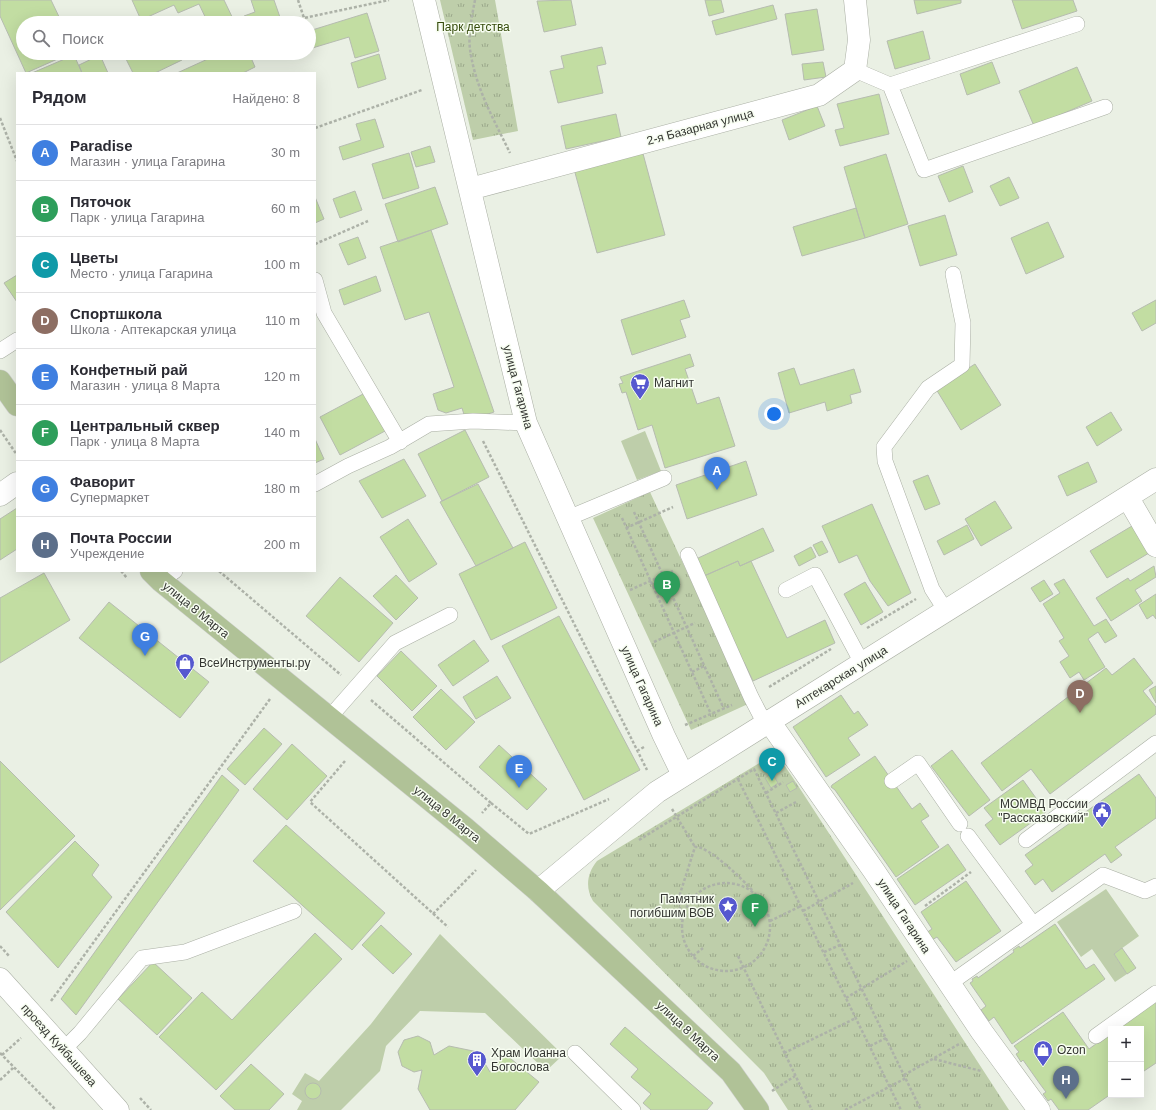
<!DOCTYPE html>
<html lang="ru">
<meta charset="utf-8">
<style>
:root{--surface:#fff;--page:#f7f7f7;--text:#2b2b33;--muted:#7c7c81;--line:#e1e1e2;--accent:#5658cf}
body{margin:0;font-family:Helvetica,sans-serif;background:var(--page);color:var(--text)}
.controls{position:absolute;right:12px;bottom:12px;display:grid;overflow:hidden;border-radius:0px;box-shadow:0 4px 16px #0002}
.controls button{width:36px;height:36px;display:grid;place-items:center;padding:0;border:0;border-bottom:1px solid var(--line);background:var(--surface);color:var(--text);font:20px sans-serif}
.you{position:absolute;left:774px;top:414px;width:14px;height:14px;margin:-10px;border:3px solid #fff;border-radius:50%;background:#1a73e8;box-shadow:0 0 0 6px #1a73e833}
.badge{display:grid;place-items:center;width:26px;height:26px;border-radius:50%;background:var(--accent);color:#fff;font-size:13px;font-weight:700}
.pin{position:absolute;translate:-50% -33px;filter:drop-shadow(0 1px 2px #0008)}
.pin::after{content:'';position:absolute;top:21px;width:14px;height:12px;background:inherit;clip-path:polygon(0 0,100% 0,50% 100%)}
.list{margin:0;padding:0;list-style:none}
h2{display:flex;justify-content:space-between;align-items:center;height:52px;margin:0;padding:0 16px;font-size:17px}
h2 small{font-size:13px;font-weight:400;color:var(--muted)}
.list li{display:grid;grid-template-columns:26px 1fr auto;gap:12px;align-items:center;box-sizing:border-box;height:56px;padding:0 16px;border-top:1px solid var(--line)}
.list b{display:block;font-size:15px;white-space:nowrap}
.list p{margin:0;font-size:13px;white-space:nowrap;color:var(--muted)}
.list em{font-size:13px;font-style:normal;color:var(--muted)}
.icon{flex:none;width:22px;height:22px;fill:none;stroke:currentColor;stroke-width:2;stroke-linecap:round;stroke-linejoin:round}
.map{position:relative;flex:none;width:1156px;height:1110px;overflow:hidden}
.search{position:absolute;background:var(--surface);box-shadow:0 4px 16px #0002;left:16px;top:16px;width:300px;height:44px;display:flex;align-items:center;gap:10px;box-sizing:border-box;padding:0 14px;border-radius:22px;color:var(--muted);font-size:15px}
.panel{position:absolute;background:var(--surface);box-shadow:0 4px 16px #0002;left:16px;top:72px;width:300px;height:500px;border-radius:0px}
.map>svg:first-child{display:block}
.grass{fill:#beceaa}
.park{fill:url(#park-tufts)}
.building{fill:#c2dda2;stroke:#b6bcb0}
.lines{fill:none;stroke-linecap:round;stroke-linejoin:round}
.lane-casing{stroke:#aaafa4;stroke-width:16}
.street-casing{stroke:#aaafa4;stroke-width:23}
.secondary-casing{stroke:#aaafa4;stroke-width:23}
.primary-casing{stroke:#cecfce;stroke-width:23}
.path{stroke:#adb2a8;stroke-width:2.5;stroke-dasharray:3 2;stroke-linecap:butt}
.lane{stroke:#fff;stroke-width:15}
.street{stroke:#fff;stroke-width:22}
.secondary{stroke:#fff;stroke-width:22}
.primary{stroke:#b0c297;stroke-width:22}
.labels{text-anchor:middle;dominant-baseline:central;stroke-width:3;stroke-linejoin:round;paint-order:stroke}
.park-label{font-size:12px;fill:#354b0b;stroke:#f7fdf1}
.street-label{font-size:12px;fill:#343632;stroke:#f7fdf1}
.poi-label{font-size:12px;fill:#343632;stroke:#f7fdf1;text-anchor:start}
</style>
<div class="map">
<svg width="1156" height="1110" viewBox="0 0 1156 1110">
<defs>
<pattern id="park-tufts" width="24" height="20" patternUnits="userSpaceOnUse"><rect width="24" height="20" fill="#beceaa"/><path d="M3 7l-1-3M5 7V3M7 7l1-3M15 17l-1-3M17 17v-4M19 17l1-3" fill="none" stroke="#9ba88b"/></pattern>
</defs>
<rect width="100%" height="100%" fill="#eaf0e4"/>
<path class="grass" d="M645,431l16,40 -24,9 -16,-39z
M1106,889l33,47 -25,18 13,20 -12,8 -23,-33 -11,8 -24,-35z
M440,934l123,121 -17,16 -61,-58 -65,-2 -34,35 -6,25 -39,39h-44l5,-9 -10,-7 13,-21 14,8 52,-57z"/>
<path class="park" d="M440,0h55l23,131 -45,9z
M650,492l98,212 -57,26 -98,-212z
M771,756l9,3 13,19 216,332h-221l-24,-37 -171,-172c-8,-13 -6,-28 4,-40z"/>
<path class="building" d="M0,0h51l11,23h-39v30h48l-45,20 -26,-57z
M132,0h92l11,23h-27l-9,-19 -21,9 -4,-8 -33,15z
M251,0h23l8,23h-36l-2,-7 11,-4z
M571,0l5,25 -32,7 -7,-31z
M705,0h16l3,12 -15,4z
M914,0h47v3l-44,11z
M1012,0h61l4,11 -55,18z
M773,5l4,14 -61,16 -4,-14z
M817,9l7,41 -32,5 -7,-41z
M367,13l12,38 -24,7 -6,-21 -40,12v-18z
M923,31l7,28 -35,10 -8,-28z
M602,47l4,17 -9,2 6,27 -45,10 -8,-32 14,-3 -3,-12z
M123,53h56l3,7 -27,13h-22z
M221,53h28l6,14 -12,6h-66z
M379,54l7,25 -28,9 -7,-25z
M74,55l8,18h-50z
M100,55l8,18h-26l-3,-8z
M823,62l3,15 -22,3 -2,-16z
M992,62l8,21 -33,12 -7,-21z
M1077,67l15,34 -58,25 -15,-35z
M879,94l10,40 -49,12 -5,-16 9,-2 -7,-24z
M817,106l8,20 -36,14 -7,-20z
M616,114l5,23 -55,12 -5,-23z
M375,119l9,28 -41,13 -4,-13 22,-7 -5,-16z
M430,146l5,16 -19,5 -5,-15z
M642,150l23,85 -68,18 -23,-84z
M409,153l10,35 -36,11 -11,-35z
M886,154l22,70 -43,14 -21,-71z
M963,166l10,26 -24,10 -11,-26z
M1009,177l10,21 -19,8 -10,-20z
M435,187l13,37 -50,18 -13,-38z
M355,191l7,19 -22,8 -7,-19z
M315,197l9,22 -9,4z
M856,208l9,30 -63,18 -9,-29z
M945,215l12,40 -37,11 -12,-40z
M1048,222l16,35 -38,17 -15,-36z
M431,230l63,182 -28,9 -4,-13 -16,5 -8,-3 -5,-16 21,-7 -25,-75 -24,8 -25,-73z
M358,237l8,21 -18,7 -9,-21z
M17,275v27l-13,-19z
M376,276l5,15 -37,14 -5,-15z
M684,300l6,17 -10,3 6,17 -54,18 -11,-35z
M1156,300v23l-14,8 -10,-18z
M690,354l4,12 -9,3 12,35 22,-7 16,49 -70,22 -13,-43 -14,5 -12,-38 -4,1 -3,-9 4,-1 -3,-6z
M975,364l26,41 -40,25 -25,-41z
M794,368l6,17 54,-16 7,23 -11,3 2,8 -25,8 -2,-9 -36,11 -11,-40z
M365,393l20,38 -45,24 -20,-38z
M1111,412l11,18 -25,16 -11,-19z
M465,430l24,47 -47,24 -24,-47z
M315,439l9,20 -9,4z
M404,459l22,37 -44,22 -23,-37z
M746,461l11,34 -70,24 -11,-34z
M1088,462l9,20 -30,14 -9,-20z
M928,475l12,29 -15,6 -12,-29z
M478,484l35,64 -37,18 -36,-64z
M995,501l17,27 -31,18 -16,-27z
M872,504l39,89 -23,13 -18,-25 -13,-26 -18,8 -17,-37z
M17,508v41l-17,11v-41z
M408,519l29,45 -28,18 -29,-45z
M967,525l7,14 -30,16 -7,-14z
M1132,526l17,27 -42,25 -17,-27z
M763,528l11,23 -34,15 -2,-5 -34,15 -8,-17z
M822,541l6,11 -9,4 -6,-11z
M525,542l32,66 -66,32 -32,-66z
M811,547l5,10 -17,9 -5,-10z
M738,561l2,5 11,-5 36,77 38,-18 10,23 -82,38 -9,-19 -5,3 -35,-89z
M1154,566l2,11 -21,13 7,11 -31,20 -15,-23 32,-20 2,3z
M44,573l26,47 -70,43v-65z
M396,575l22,23 -22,22 -23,-24z
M340,577l53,46 -34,39 -53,-46z
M1064,579l30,47 12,-7 11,17 -12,7 -7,-11 -10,7 17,28 -21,13 -5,-8 -9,6 -10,-16 9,-6 -10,-15 5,-3 -21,-34 17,-11 -6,-9z
M1044,580l9,14 -13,8 -9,-14z
M865,582l18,30 -22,13 -17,-31z
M1156,594v25l-3,-4 -6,4 -8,-14z
M109,602l100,80 -29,36 -101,-80z
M559,616l81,154 -56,30 -82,-154z
M474,640l15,21 -36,25 -15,-21z
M401,651l36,35 -25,25 -35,-35z
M1134,658l19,25 -10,8 13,16v7l-106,80 -19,-25 -29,22 -21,-28 125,-95 6,7z
M497,676l14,22 -35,21 -13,-22z
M1156,686v17l-7,-13z
M441,689l34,33 -29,28 -33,-33z
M841,695l13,19 4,-3 10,14 -20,13 12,17 -34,22 -33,-50z
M264,728l18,16 -37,41 -18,-16z
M292,744l35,32 -40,44 -34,-31z
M499,745l48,44 -20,21 -48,-43z
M952,750l38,50 -21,16 -38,-50z
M875,756l37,53 8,-6 9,13 -8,5 18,26 -43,30 -61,-87 -4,-3 1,-2z
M0,761l75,75 -75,74z
M772,773l6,10 -7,5 -6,-10z
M1139,774l17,24v20l-41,29 7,8 -11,8 -6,-9 -53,38 -9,-13 -8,6 -10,-14 8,-6 -8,-10z
M222,775l17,15 -163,225 -15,-16z
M1023,780l23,32 -46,33 -15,-20 8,-6 -9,-11z
M793,781l4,7 -7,4 -4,-7z
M286,825l99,88 -33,37 -99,-89z
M75,841l24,24 -7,10 20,22 -54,71 -52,-56z
M948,844l18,26 -51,35 -18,-26z
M966,881l35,50 -45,31 -19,-25 -5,3 -6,-7 6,-4 -11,-17z
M1055,924l31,45 8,-5 11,15 -93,65 -18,-27 -5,4 -8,-11 5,-4 -16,-23 3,-2 -1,-2 5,-3 1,2 36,-26 -1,-2 6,-4 1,2z
M381,925l31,29 -19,20 -31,-29z
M315,933l27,26 -126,131 -57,-53 43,-45 30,28z
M1122,948l14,20 -9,6 -13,-20z
M153,962l39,36 -35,37 -39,-36z
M1156,1002v61l-15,10v-44h-24z
M1063,1012l26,37 22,-16v61l-23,16h-29l-8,-11 -3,2 -5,-7 3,-2 -6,-8 -17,-24 -2,2 -5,-8 3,-2 -5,-6z
M625,1027l88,76 -6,7h-56l-8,-7 8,-9 -20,-17 7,-8 -28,-25z
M418,1036l12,6 4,13 15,-9 29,6 12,20 15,-18 34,28 -24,28h-85l-12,-21 4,-19 -8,2 -12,-6 -4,-14 6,-12z
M251,1064l33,30 -15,16h-34l-15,-14z
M305 1091a8 8 0 1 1 16 0a8 8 0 1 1-16 0Z"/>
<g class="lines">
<g class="lane-casing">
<path id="lane" d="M855,70l35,15 187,-61
M890,85l34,85 181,-63
M315,280l9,33 76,129
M0,351l17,-11
M315,484l33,-18 42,-19 39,-23 44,-3 53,2
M568,518l96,-40
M688,555l63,142 14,27
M161,581l14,-10
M786,590l29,-15 47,88
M946,611l-14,-22 -47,-128 -1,-14 44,-59 34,-23 1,-42 -10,-49
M329,718l66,-75 55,-28
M892,781l26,-18 42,61
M968,836l65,88
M1026,840l130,-97
M949,984l154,-109 42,16 11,-5
M1096,1036l60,-43
M63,1050l17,-17 62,-75 43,-6 109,-41
M575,1053l58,57"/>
</g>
<g class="street-casing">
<path id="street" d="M424,0l102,423 138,313 19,39
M470,189l349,-94 36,-25 4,-30 -4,-40
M1128,498l28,48
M769,721l105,150 108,161 57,78"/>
</g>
<g class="secondary-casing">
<path id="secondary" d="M0,495l17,-12
M538,891l119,-99 499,-313
M0,979l118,131"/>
</g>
<g class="primary-casing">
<path id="primary" d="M0,381l17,24
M151,571l10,10 305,248 72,62 193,181 27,38"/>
</g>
<path class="path" d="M298,0l6,18 85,-18
M475,0c-3,16 -7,33 -5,49 5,38 24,71 40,104
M0,118l17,43
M315,128l107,-38
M315,244l53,-23
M0,430l17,25
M483,441l164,329
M634,512l90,197
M622,518l89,196
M626,528l47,-21
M121,571l6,7
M219,571l122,104
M630,590l43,-19
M867,628l49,-29
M654,642l41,-19
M692,672l12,-6
M769,687l62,-38
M371,700l120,103 -9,10
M685,725l47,-20
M637,751l7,-4
M345,761l-35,41 138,125
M738,779l163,331
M766,793l17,-11
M491,803l38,31 80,-35
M672,809l23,38
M776,813l20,-11
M639,840l115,-71 167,341
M682 927a44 44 0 1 1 88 0a44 44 0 1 1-88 0Z
M925,906l46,-34
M803,911l50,-28
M433,914l43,-44
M681,920l-2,-23 16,-50c13,-2 49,34 58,44
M770,921l31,-15
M0,946l9,10
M824,952l16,-7
M693,956l10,-8
M738,956l74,154
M846,998l61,-37
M51,1001l219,-302
M870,1046l16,-8
M0,1053l56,57
M784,1053l72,-35
M2,1055l19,-17
M934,1059l47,12
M904,1075l57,-32
M0,1080l13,-12
M772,1091l23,-15
M140,1098l11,12
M845,1110l61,-32"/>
<use href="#lane" class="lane"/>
<use href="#street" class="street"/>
<use href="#secondary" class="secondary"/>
<use href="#primary" class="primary"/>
</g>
<defs>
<g id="supermarket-pin" transform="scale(1)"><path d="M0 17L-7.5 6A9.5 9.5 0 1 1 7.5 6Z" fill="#5658cf" stroke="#f7fdf1"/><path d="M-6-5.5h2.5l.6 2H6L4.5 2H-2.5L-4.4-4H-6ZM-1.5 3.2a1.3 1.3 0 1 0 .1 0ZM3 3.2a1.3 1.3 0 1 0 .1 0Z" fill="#fff"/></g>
<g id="shop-pin" transform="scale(1)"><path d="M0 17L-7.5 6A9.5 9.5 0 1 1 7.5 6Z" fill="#5658cf" stroke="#f7fdf1"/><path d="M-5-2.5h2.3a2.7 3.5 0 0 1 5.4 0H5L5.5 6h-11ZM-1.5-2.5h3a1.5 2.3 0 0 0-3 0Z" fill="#fff"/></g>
<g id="civic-pin" transform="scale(1)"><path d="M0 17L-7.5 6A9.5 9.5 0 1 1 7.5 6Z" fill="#5658cf" stroke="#f7fdf1"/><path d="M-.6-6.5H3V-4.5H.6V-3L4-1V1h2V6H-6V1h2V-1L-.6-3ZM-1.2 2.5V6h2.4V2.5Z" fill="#fff"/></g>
<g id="sight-pin" transform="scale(1)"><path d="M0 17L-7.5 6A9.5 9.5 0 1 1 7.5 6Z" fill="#5658cf" stroke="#f7fdf1"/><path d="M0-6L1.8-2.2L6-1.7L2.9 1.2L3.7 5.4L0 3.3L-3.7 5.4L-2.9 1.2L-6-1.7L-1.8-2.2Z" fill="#fff"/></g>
<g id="building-pin" transform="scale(1)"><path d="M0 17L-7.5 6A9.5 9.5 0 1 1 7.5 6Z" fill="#5658cf" stroke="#f7fdf1"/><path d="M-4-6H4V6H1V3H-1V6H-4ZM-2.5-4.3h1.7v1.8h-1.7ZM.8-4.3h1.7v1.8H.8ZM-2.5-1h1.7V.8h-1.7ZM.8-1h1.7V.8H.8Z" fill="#fff"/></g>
</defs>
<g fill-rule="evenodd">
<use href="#supermarket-pin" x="640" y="383"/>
<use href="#shop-pin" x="185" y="663"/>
<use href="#civic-pin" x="1102" y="811"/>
<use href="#sight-pin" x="728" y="906"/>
<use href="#shop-pin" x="1043" y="1050"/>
<use href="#building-pin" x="477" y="1060"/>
</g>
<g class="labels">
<g class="park-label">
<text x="473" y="27">Парк детства</text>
</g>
<g class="street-label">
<text transform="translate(700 127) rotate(-15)">2-я Базарная улица</text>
<text transform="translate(518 387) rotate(75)">улица Гагарина</text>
<text transform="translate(196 610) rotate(39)">улица 8 Марта</text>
<text transform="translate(841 677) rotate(-32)">Аптекарская улица</text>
<text transform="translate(642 686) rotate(66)">улица Гагарина</text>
<text transform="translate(447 814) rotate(39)">улица 8 Марта</text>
<text transform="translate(904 916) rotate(57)">улица Гагарина</text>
<text transform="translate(688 1031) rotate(43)">улица 8 Марта</text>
<text transform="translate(59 1045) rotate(48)">проезд Куйбышева</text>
</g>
<g class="poi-label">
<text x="654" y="383">Магнит</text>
<text x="199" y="663">ВсеИнструменты.ру</text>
<text x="1088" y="804" text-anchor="end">МОМВД России<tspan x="1088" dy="14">"Рассказовский"</tspan></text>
<text x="714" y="899" text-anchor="end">Памятник<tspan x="714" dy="14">погибшим ВОВ</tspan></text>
<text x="1057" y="1050">Ozon</text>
<text x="491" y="1053">Храм Иоанна<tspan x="491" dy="14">Богослова</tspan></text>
</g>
</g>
</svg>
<div class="controls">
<button>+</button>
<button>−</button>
</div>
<div class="you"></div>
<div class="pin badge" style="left:717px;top:490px;background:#3f7fe0">A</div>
<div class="pin badge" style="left:667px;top:604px;background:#2e9e5b">B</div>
<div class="pin badge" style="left:772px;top:781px;background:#0f9aa8">C</div>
<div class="pin badge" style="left:1080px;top:713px;background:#8d6e63">D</div>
<div class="pin badge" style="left:519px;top:788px;background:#3f7fe0">E</div>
<div class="pin badge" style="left:755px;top:927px;background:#2e9e5b">F</div>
<div class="pin badge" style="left:145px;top:656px;background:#3f7fe0">G</div>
<div class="pin badge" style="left:1066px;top:1099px;background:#5c6f8a">H</div>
<div class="search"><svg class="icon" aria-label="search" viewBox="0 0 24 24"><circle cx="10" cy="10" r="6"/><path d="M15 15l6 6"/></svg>Поиск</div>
<section class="panel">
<h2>Рядом<small>Найдено: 8</small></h2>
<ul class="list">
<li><span class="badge" style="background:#3f7fe0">A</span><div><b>Paradise</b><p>Магазин · улица Гагарина</p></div><em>30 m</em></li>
<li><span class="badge" style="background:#2e9e5b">B</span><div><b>Пяточок</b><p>Парк · улица Гагарина</p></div><em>60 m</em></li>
<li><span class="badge" style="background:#0f9aa8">C</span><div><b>Цветы</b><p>Место · улица Гагарина</p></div><em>100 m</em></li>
<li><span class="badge" style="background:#8d6e63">D</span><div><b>Спортшкола</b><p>Школа · Аптекарская улица</p></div><em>110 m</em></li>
<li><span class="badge" style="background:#3f7fe0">E</span><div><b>Конфетный рай</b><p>Магазин · улица 8 Марта</p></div><em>120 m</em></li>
<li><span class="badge" style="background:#2e9e5b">F</span><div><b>Центральный сквер</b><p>Парк · улица 8 Марта</p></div><em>140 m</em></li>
<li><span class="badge" style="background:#3f7fe0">G</span><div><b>Фаворит</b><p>Супермаркет</p></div><em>180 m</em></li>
<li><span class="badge" style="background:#5c6f8a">H</span><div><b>Почта России</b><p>Учреждение</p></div><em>200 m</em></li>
</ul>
</section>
</div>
